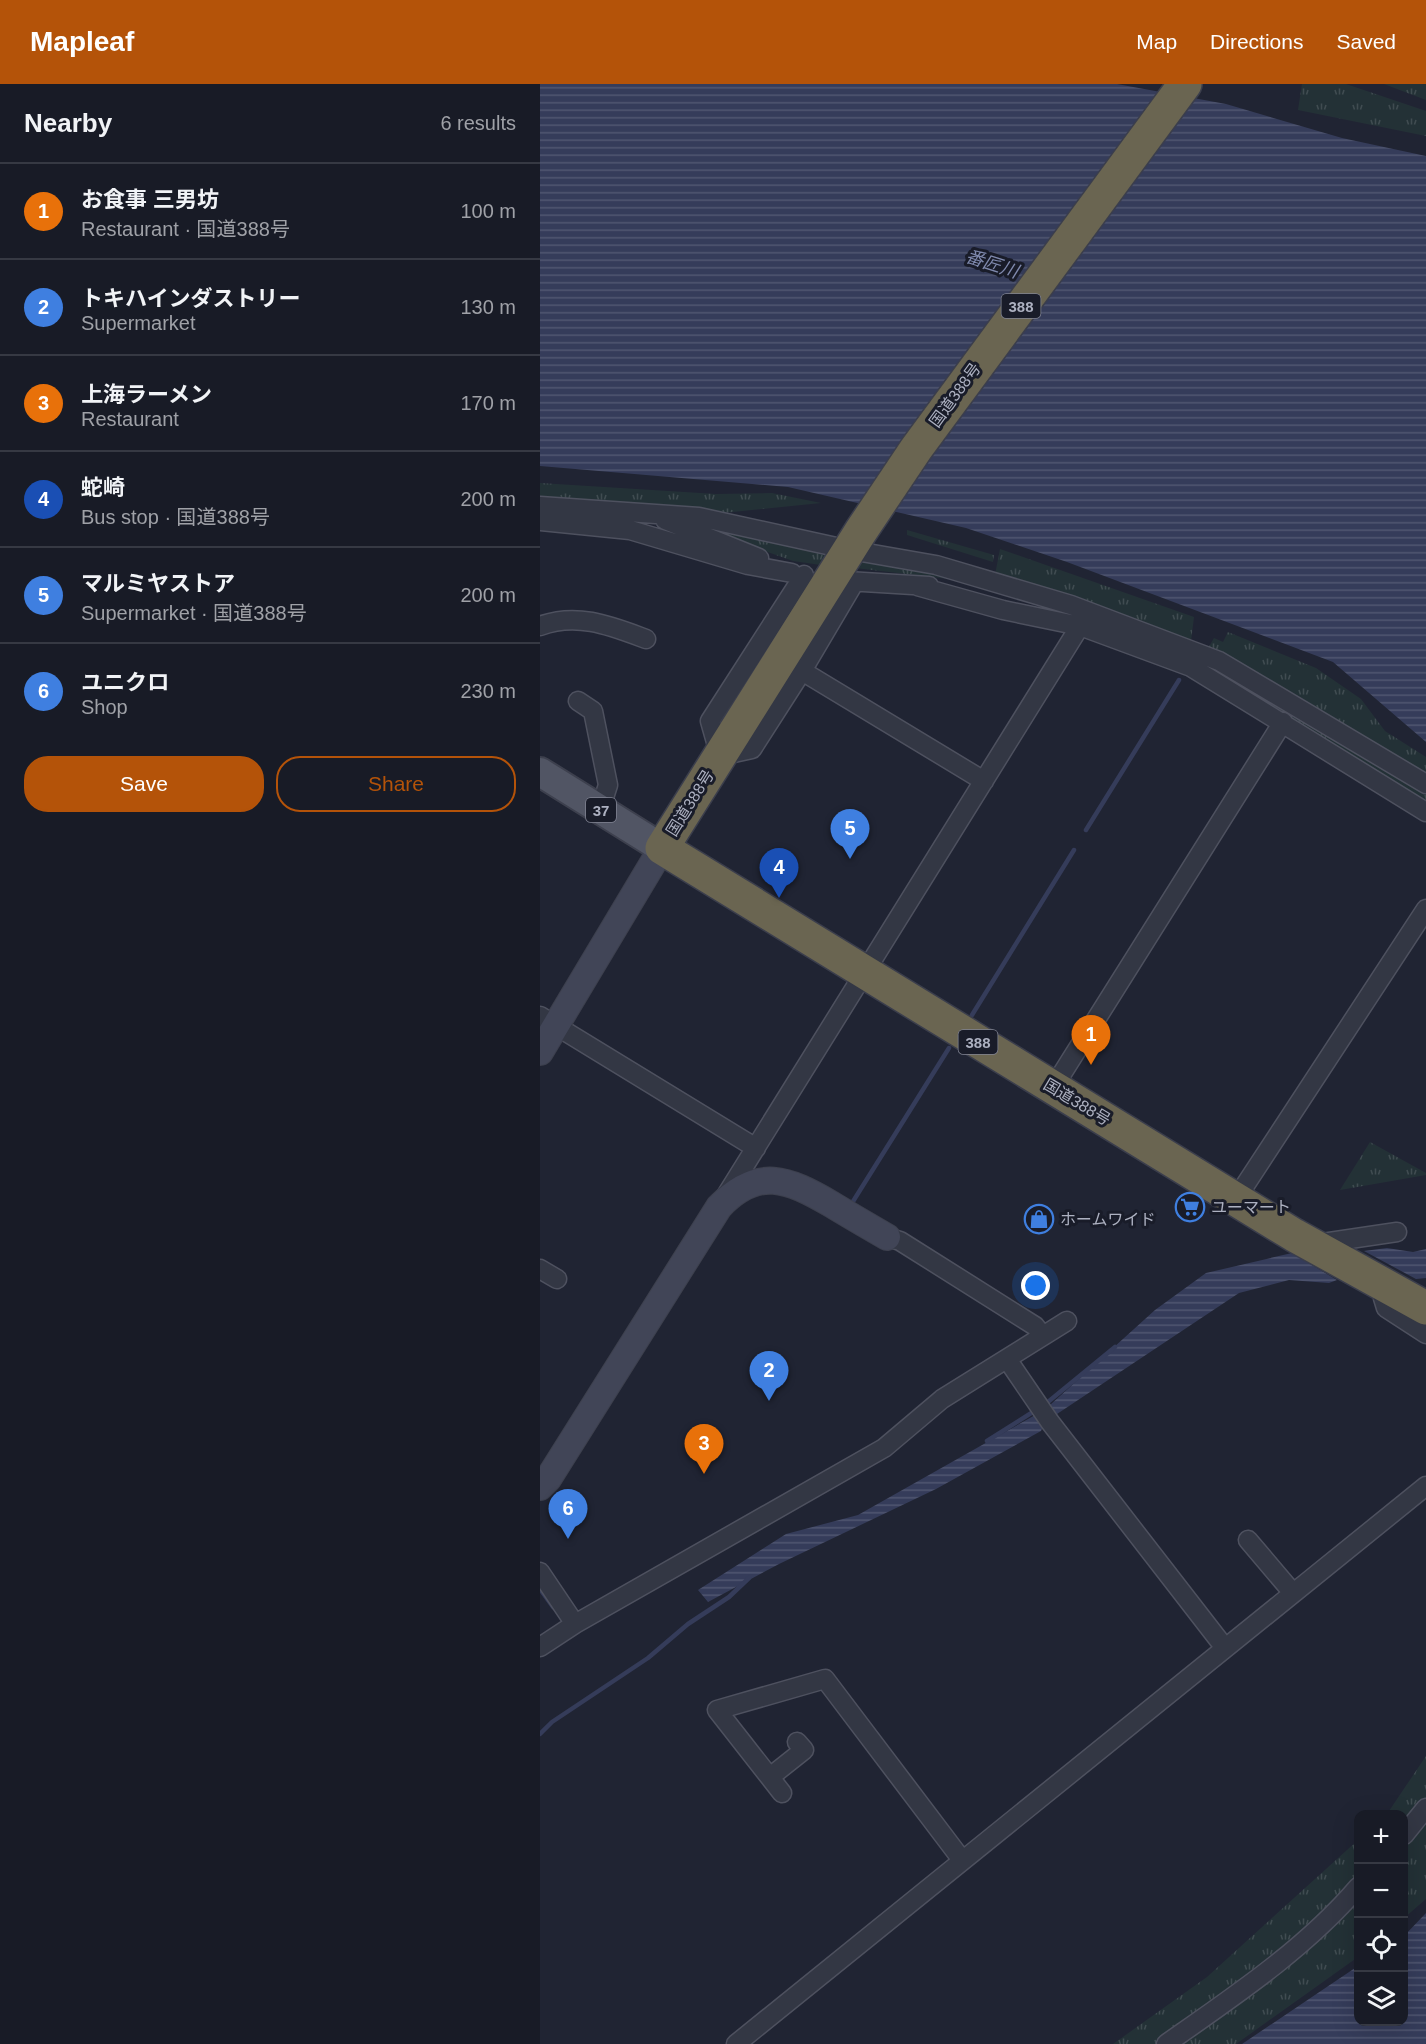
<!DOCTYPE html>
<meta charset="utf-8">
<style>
:root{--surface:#181b26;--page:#252832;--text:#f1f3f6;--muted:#9fa1a7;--line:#363943;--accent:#b45309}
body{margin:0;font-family:Helvetica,"Noto Sans JP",sans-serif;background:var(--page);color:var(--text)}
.controls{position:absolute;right:18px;bottom:18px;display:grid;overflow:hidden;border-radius:12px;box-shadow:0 6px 24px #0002}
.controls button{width:54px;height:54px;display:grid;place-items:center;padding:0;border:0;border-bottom:2px solid var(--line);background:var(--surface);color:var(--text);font:30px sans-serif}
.you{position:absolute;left:496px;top:1202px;width:21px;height:21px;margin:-15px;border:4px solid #fff;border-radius:50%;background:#1a73e8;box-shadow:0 0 0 9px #1a73e833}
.badge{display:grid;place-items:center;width:39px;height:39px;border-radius:50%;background:var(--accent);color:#fff;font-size:20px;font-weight:700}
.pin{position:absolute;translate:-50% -50px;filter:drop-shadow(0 2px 3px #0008)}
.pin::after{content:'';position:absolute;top:32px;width:21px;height:18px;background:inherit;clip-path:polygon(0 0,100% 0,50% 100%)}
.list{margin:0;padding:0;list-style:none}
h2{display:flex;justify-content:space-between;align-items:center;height:78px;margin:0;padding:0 24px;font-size:26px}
h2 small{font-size:20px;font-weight:400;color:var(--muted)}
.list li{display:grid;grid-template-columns:39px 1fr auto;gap:18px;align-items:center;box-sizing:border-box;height:96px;padding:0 24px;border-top:2px solid var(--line)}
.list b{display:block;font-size:22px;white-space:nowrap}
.list p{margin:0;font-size:20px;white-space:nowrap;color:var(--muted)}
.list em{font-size:20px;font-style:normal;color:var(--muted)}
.actions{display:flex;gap:12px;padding:18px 24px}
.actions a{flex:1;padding:14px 0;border:2px solid var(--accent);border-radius:24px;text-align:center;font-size:21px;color:var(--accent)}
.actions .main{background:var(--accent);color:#fff}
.icon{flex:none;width:33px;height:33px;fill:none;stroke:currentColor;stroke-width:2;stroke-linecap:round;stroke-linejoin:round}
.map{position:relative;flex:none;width:886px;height:1960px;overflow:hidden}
header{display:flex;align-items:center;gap:36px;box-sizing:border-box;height:84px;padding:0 30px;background:var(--accent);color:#fff}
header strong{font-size:28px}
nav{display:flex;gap:33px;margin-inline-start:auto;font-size:21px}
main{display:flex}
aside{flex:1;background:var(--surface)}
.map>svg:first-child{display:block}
.grass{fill:url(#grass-tufts)}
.water{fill:url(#water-rules)}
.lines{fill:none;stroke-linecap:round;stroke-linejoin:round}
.stream{stroke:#353c5a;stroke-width:4.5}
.street-casing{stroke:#4e515f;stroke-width:21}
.secondary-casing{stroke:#3d404e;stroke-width:28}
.primary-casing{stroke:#3d404e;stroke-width:32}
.highway-casing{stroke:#3b3e4c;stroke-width:36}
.street{stroke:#333744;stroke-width:18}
.secondary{stroke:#414557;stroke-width:26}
.primary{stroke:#515564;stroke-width:28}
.highway{stroke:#6a6551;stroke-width:33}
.labels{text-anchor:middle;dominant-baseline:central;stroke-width:6;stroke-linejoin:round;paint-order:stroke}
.shield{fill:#191c29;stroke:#818493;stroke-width:1.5}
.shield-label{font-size:15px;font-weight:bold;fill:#adb1c1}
.street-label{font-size:16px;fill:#adb1c1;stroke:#191c29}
.poi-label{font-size:16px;fill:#adb1c1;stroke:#191c29;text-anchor:start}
.water-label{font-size:18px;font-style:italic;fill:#7f89ad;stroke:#191c29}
</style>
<header>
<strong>Mapleaf</strong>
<nav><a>Map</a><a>Directions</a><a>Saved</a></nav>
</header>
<main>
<aside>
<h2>Nearby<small>6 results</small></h2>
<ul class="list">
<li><span class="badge" style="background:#e8710a">1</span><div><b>お食事 三男坊</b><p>Restaurant · 国道388号</p></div><em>100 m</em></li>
<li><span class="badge" style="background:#3f7fe0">2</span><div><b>トキハインダストリー</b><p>Supermarket</p></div><em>130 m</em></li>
<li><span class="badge" style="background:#e8710a">3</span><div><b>上海ラーメン</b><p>Restaurant</p></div><em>170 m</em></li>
<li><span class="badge" style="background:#1a4fb4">4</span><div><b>蛇崎</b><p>Bus stop · 国道388号</p></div><em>200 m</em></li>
<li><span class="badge" style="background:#3f7fe0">5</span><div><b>マルミヤストア</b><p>Supermarket · 国道388号</p></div><em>200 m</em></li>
<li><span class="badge" style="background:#3f7fe0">6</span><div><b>ユニクロ</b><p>Shop</p></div><em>230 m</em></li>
</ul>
<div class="actions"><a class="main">Save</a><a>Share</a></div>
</aside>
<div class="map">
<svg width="886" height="1960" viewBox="0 0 886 1960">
<defs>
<pattern id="grass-tufts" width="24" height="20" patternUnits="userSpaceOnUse" patternTransform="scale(1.5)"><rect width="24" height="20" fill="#233136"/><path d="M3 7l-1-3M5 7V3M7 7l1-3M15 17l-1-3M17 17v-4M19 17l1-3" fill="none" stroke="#404c51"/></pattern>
<pattern id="water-rules" width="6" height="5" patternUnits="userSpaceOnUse" patternTransform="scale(1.5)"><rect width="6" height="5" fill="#353c5a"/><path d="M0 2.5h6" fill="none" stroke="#505670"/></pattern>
</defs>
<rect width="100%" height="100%" fill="#202433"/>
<path class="grass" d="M762,0h44l80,27v25l-128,-26z
M844,0h42v16z
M0,399l176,11 56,-1 49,10 -108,11 -173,-9z
M144,438l136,26 7,9 -6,8 -28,-4z
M367,446l87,25 -1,7 -86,-27z
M460,465l194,68 -3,24 -125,-47 -71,-19z
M321,473l114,25 -120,-14z
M688,548l88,36 45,31 24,32 41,26v21l-219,-128 7,-12 9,4z
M679,580l207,124v17l-210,-129z
M830,1058l56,31v2l-86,15z
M886,1672v143l-22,19v-104h-17z
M818,1756v117l-122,87h-123l94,-67z"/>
<path class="water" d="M0,0h577l109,20 116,34 84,18v586l-93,-80 -266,-100 -101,-34 -178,-41 -248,-21z
M847,1164l26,4 13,-3v29l-10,1 -52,-28z
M752,1169l45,27 -8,3 -40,-3 -50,13 -182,121 -7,-9 105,-95 51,-37z
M497,1330l7,9 -3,8 -105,58 -157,75 -71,38 -10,-12 88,-56 72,-19z
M886,1829v131h-184l116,-78v56h46v-86z"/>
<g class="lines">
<path class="stream" d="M546,746l93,-150
M432,931l102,-165
M312,1119l97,-155
M503,1322l72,-59
M447,1357l49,-31
M0,1505l13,18
M0,1650l12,-12 96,-64 40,-34 41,-27 20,-19"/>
<g class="street-casing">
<path id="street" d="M0,422l159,11 151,33 86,15 135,40 148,56 207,123
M125,436l94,38
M0,437l90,9 118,35 44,8
M264,491l-94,146 10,35 32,-7 50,-78 52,-88
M307,497l82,5
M377,502l86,24 77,16 111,41 235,145
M0,542c37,-14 71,0 106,13
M262,587l182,110
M38,617l15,10 15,74 -8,25
M0,932l216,132
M513,1004l230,-366
M185,1113l355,-571
M696,1115l190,-290
M347,1153l13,4 135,85 8,10
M776,1160l81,-12
M0,1185l17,10
M845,1202l-2,12 3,10 40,26
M467,1275l43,63 175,226
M708,1456l45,53
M0,1488l35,52
M0,1563l35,-23 309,-176 58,-49 125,-78
M230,1693l34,-27 -7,-8
M242,1709l-65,-83 108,-31 137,181
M864,1751l22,-27
M196,1960l690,-558
M626,1960c67,-47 139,-95 192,-157"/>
</g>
<g class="secondary-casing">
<path id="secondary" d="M0,968l122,-204
M0,1403l8,-8 171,-272c39,-41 69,-28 112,-3 18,11 37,22 56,33"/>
</g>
<g class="primary-casing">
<path id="primary" d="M0,688l122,76"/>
</g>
<g class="highway-casing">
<path id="highway" d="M645,0l-269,365 -55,82 -199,317 632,387 132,73"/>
</g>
<use href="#street" class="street"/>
<use href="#secondary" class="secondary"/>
<use href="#primary" class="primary"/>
<use href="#highway" class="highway"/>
</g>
<defs>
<g id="supermarket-ring" transform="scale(1.5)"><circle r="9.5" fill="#191c29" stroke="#3f7fe0" stroke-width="1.5"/><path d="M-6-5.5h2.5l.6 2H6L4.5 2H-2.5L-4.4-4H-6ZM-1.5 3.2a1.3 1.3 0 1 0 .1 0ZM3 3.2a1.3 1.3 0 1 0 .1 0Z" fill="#3f7fe0"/></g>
<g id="shop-ring" transform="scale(1.5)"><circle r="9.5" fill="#191c29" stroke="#3f7fe0" stroke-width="1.5"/><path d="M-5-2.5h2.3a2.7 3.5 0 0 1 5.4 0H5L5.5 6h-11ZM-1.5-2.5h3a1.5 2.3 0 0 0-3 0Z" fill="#3f7fe0"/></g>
</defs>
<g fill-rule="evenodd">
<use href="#supermarket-ring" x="650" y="1123"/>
<use href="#shop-ring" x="499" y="1135"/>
</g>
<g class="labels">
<g class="shield">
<rect x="461.5" y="210" width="39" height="24" rx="4.5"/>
<rect x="46" y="714" width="30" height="24" rx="4.5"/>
<rect x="418.5" y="946" width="39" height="24" rx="4.5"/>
</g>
<g class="shield-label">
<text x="481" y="222">388</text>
<text x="61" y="726">37</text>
<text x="438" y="958">388</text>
</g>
<g class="street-label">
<text transform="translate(415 311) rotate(-54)">国道388号</text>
<text transform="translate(150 719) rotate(-58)">国道388号</text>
<text transform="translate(537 1018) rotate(31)">国道388号</text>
</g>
<g class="poi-label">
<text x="671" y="1123">ユーマート</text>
<text x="520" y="1135">ホームワイド</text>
</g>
<g class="water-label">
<text transform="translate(452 180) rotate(18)">番匠川</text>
</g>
</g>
</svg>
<div class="controls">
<button>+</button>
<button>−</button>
<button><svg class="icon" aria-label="locate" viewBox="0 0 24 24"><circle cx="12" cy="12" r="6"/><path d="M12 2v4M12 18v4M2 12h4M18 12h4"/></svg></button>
<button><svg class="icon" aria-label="layers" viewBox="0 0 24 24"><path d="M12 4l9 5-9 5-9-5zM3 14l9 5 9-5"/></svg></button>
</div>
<div class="you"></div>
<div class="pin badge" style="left:551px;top:981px;background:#e8710a">1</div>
<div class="pin badge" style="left:229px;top:1317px;background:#3f7fe0">2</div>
<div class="pin badge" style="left:164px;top:1390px;background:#e8710a">3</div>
<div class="pin badge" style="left:239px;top:814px;background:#1a4fb4">4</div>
<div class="pin badge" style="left:310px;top:775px;background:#3f7fe0">5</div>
<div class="pin badge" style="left:28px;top:1455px;background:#3f7fe0">6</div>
</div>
</main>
